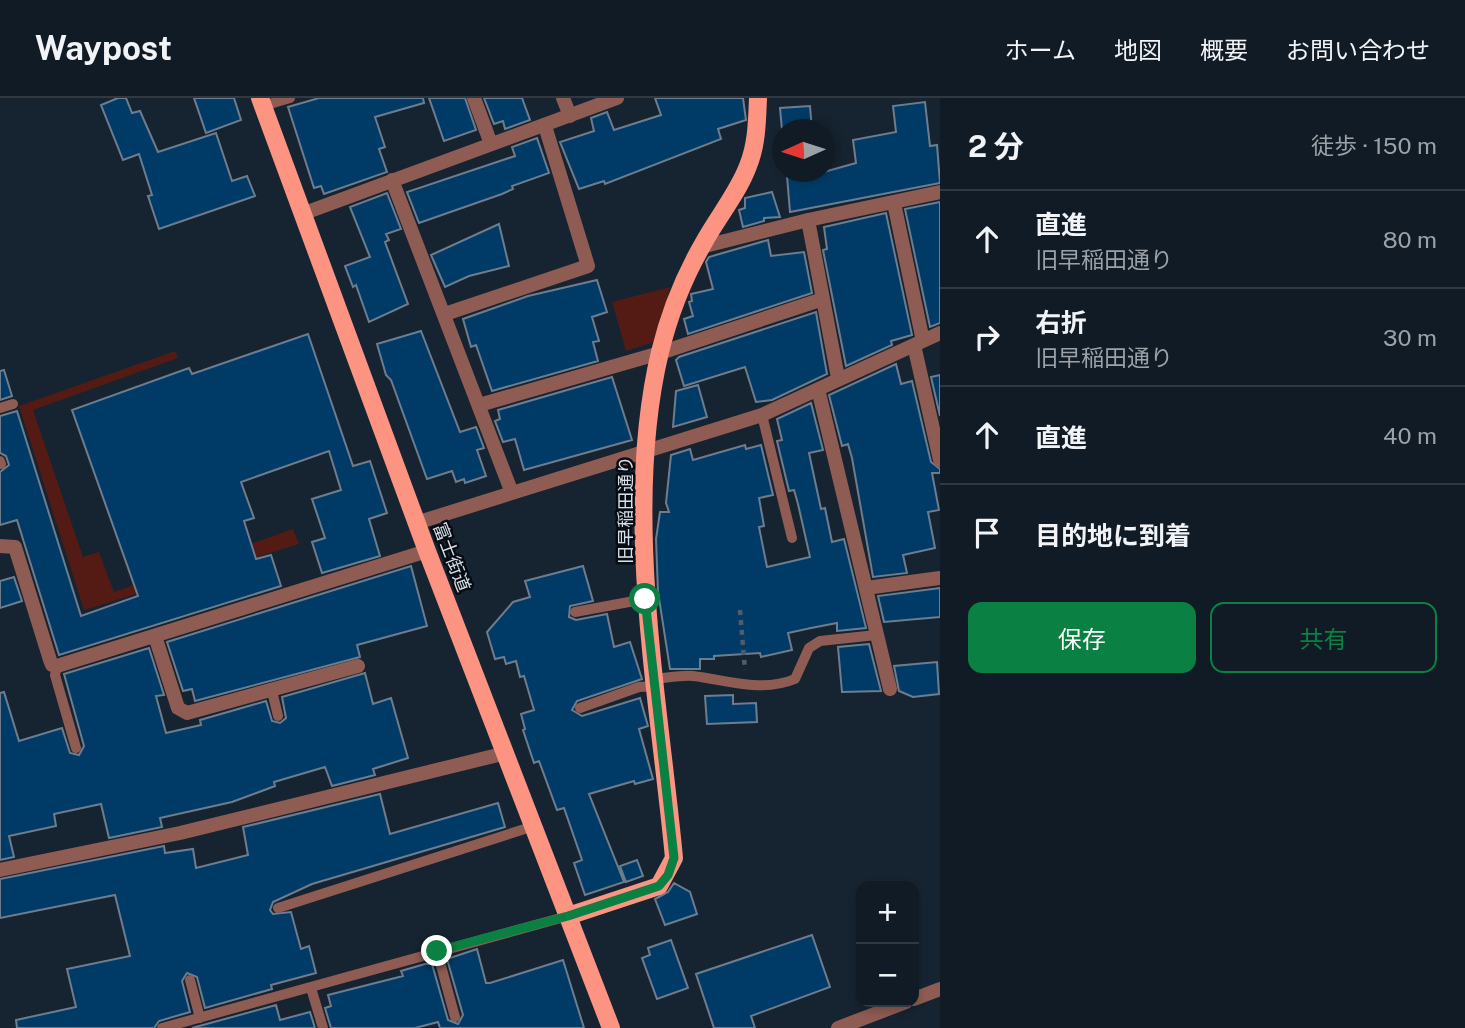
<!DOCTYPE html>
<html lang="ja">
<meta charset="utf-8">
<style>
:root{--surface:#101b25;--page:#1e2832;--text:#f1f3f6;--muted:#9ca1a7;--line:#303942;--accent:#0b8043}
body{margin:0;font-family:"Public Sans","Noto Sans JP",sans-serif;background:var(--page);color:var(--text)}
.controls{position:absolute;right:21px;bottom:21px;display:grid;overflow:hidden;border-radius:14px;box-shadow:0 4px 10px #0003}
.controls button{width:63px;height:63px;display:grid;place-items:center;padding:0;border:0;border-bottom:2px solid var(--line);background:var(--surface);color:var(--text);font:35px sans-serif}
.compass{position:absolute;left:772px;top:21px;width:63px;height:63px;border-radius:50%;background:var(--surface);box-shadow:0 4px 10px #0003;rotate:267deg}
.stop{position:absolute;width:21px;height:21px;margin:-16px;border:5px solid #0b8043;border-radius:50%;background:#fff}
.stop.end{background:#0b8043;border-color:#fff;box-shadow:0 2px 7px #0008}
.list{margin:0;padding:0;list-style:none}
h2{display:flex;justify-content:space-between;align-items:center;height:91px;margin:0;padding:0 28px;font-size:30px}
h2 small{font-size:23px;font-weight:400;color:var(--muted)}
.list li{display:grid;grid-template-columns:46px 1fr auto;gap:21px;align-items:center;box-sizing:border-box;height:98px;padding:0 28px;border-top:2px solid var(--line)}
.list b{display:block;font-size:26px;white-space:nowrap}
.list p{margin:0;font-size:23px;white-space:nowrap;color:var(--muted)}
.list em{font-size:23px;font-style:normal;color:var(--muted)}
.actions{display:flex;gap:14px;padding:21px 28px}
.actions a{flex:1;padding:16px 0;border:2px solid var(--accent);border-radius:14px;text-align:center;font-size:24px;color:var(--accent)}
.actions .main{background:var(--accent);color:#fff}
.icon{flex:none;width:38px;height:38px;fill:none;stroke:currentColor;stroke-width:2;stroke-linecap:round;stroke-linejoin:round}
.map{position:relative;flex:none;width:940px;height:930px;overflow:hidden}
header{display:flex;align-items:center;gap:42px;box-sizing:border-box;height:98px;padding:0 35px;background:var(--surface);border-bottom:2px solid var(--line)}
header strong{font-size:33px}
nav{display:flex;gap:38px;margin-inline-start:auto;font-size:24px}
main{display:flex}
aside{flex:1;background:var(--surface)}
.map>svg:first-child{display:block}
.green{fill:#531b13}
.building{fill:#003b67;stroke:#6d7d8e;stroke-width:2}
.lines{fill:none;stroke-linecap:round;stroke-linejoin:round}
.path{stroke:#505d69;stroke-width:4.5;stroke-dasharray:5 5;stroke-linecap:butt}
.lane{stroke:#8f5c53;stroke-width:10}
.street{stroke:#8f5c53;stroke-width:14}
.primary{stroke:#fd9381;stroke-width:18}
.route{stroke:#0b8043;stroke-width:9}
.labels{text-anchor:middle;dominant-baseline:central;stroke-width:5;stroke-linejoin:round;paint-order:stroke}
.street-label{font-size:18px;fill:#d7e0e9;stroke:#070c12}
</style>
<header>
<strong>Waypost</strong>
<nav><a>ホーム</a><a>地図</a><a>概要</a><a>お問い合わせ</a></nav>
</header>
<main>
<div class="map">
<svg width="940" height="930" viewBox="0 0 940 930">
<rect width="100%" height="100%" fill="#162431"/>
<path class="green" d="M670,189l-13,54 -31,10 -14,-49z
M175,253l3,7 -145,52 50,147 16,-5 15,40 179,-63 6,15 -215,66 -65,-204z"/>
<path class="building" d="M118,0h8l6,15 8,-2 18,41 58,-19 16,48 15,-5 8,20 -96,33 -11,-33 4,-1 -13,-41 -16,6 -22,-55z
M194,0h40l7,22 -35,13z
M319,0h104l1,5 -49,14 10,30 -6,2 8,23 -63,22 -3,-8 -7,2 -26,-81z
M429,0h36l11,32 -32,11z
M484,0h38l8,22 -25,9 -2,-8 -9,3z
M655,0h88l3,22 -28,9 3,10 -116,45 -1,-3 -25,8 -19,-47 34,-11 -3,-13 16,-6 7,18 47,-15z
M925,4l5,44 7,-1 3,38 -150,29 -3,-36 37,-4 32,-9 -3,-23 43,-8 -3,-26z
M810,8l2,24h-30l-2,-22z
M537,40l12,35 -37,13 1,3 -11,5 -83,29 -12,-31 108,-36 -3,-9z
M772,94l8,25 -16,1v3l-21,6 -4,-17 6,-2v-10z
M387,95l14,36 -15,5 3,6 -4,2 23,62 -39,18 -13,-37 -3,2 -8,-21 25,-9 -20,-50z
M940,104v121l-10,4 -25,-118z
M886,115l26,122 -21,6 1,4 -46,21 -23,-116 4,-1 -3,-22z
M499,126l10,42 -40,10 -24,11 -14,-32z
M768,142l3,16 33,-4 8,41 -124,41 -4,-15 9,-3 -4,-14 3,-1 -1,-7 22,-5 -7,-27 3,-5z
M597,182l10,32 -15,5 7,24 -6,1 5,19 -106,30 -16,-46 -5,2 -8,-28 65,-23z
M816,214l11,62 -55,26 -16,2 -11,-35 -61,19 -8,-26 3,-3z
M421,233l39,101 16,-5 8,21 -7,2 9,26 -21,7 -1,-4 -8,3 -4,-11 -25,8 -36,-99 -5,-5 -9,-31z
M308,236l45,132 17,-5 17,52 -18,6 11,37 -58,17 -10,-31 13,-4 -13,-39 29,-9 -12,-39 -88,31 13,36 -10,3 12,38 15,-4 10,31 -222,69 -42,-135 -17,5v-53l9,-7 -3,-9 -6,-3v-37l17,-5 64,205 57,-20 -66,-186 117,-42 3,6z
M896,266l5,20 11,-3 19,81 9,7v4h-8l7,37 -11,2 7,36 -32,7 4,18 -34,4 -21,-119 -4,-14 -6,2 -13,-51z
M4,272l8,26 -12,4v-29z
M940,277v41l-9,-39z
M612,279l20,63 -108,30 -9,-31 -12,3 -8,-21 5,-2 -2,-9z
M698,287l9,32 -34,10 3,-36z
M811,305l12,47 -14,3 12,56 4,-1 7,34 12,-3 22,89 -29,3v-8l-26,5 -23,5 4,17 -31,7 -1,-4 -46,3v3h-14v10h-30l-12,-77 -2,-53 4,-27h9l-3,-9 5,-48 19,-6 3,11 52,-15 1,4 15,-4 12,50 -14,3 5,28 -5,1 8,40 43,-10 -12,-53 -4,-14 -5,1 -12,-50 5,-1 -5,-21z
M411,468l16,60 -70,19 3,12 -165,44 -3,-12 -9,2 -16,-49z
M583,468l10,35 -23,5 -1,11 7,3 31,-6 7,33 16,-5 12,37 -65,22 -5,9 10,6 58,-18 8,28 -9,3 14,50 -18,5 -1,-3 -45,13 35,88 -39,13 -11,-32 8,-3 -18,-52 -7,2 -18,-49 -5,2 -11,-33 2,-1 -4,-15 13,-4 -10,-34 -4,1 -4,-16 -10,3 -2,-7 -9,2 -8,-27 26,-30 17,-5 -5,-16z
M14,479l8,24 -22,7v-27z
M940,490v29l-56,5 -6,-26z
M869,546l12,47 -39,1 -4,-45z
M149,550l15,47 -8,1 10,37 35,-8 -1,-5 66,-19 6,20 8,2 6,-5 -4,-21 83,-24 8,31 18,-6 17,60 -35,11 2,6 -43,11 -7,-19 -51,15 1,4 -43,16 -72,16 2,9 -53,11 -8,-34 -47,10 2,12 -47,10 5,21 -14,3v-167l4,-1 15,49 43,-13 8,25 9,2 5,-9 -20,-72z
M937,564l2,32 -26,3 -14,-6 -5,-25z
M733,597v9l23,-1 1,19 -50,2 -2,-28z
M380,696l10,40 108,-31 7,24 -193,57 -39,18 -3,8 3,4 18,-2 10,37 8,-3 7,27 -45,12 1,4 -67,19 -8,-31 -10,-4 -5,8 8,31 -31,9 -5,7h-137l-1,-8 60,-13 -9,-38 63,-13 -15,-61 -115,23v-39l164,-33 1,7 28,-4 3,19 52,-13 -5,-28z
M637,762l6,16 -17,6 -6,-16z
M674,785l16,9 7,22 -32,11 -10,-26 13,-7z
M812,837l18,52 -79,29 4,12h-41l-18,-54z
M671,842l17,48 -31,11 -15,-41 8,-3 -2,-7z
M477,851l9,34h4l73,-23 21,68h-144l-2,-6 -23,6h-84l-6,-20 6,-2 -3,-11 75,-19 -2,-5 24,-7h7l16,56 10,4 5,-9 -16,-56z
M276,907l4,15 30,-8 5,16h-123z"/>
<g class="lines">
<path class="path" d="M740,512l5,60"/>
<path class="lane" d="M263,8l27,-8
M0,310l13,-4
M762,317l30,123
M0,363l1,3
M575,514l70,-13
M57,568l-2,9 21,73
M654,581c13,-1 26,-4 39,-3 34,4 68,17 102,3l14,-31 11,-7 56,-6
M272,593l6,25
M580,610l59,-21 17,-1
M278,810l256,-82
M437,853l18,66
M190,882l10,38
M311,890l12,40
M162,930l406,-112"/>
<path class="street" d="M474,0l17,46
M563,0l7,18
M392,82l120,313
M894,105l29,138
M302,116l315,-116
M808,122l30,158
M701,149l107,-27 132,-28
M445,216l143,-48 -43,-140
M914,247l26,115
M818,291l72,300
M479,307l181,-52 163,-54
M416,425l346,-108 178,-82
M0,448l15,1 35,113 2,5 5,1 370,-115
M866,490l74,-10
M155,538l23,72 9,5 171,-47
M0,772l180,-37 326,-80
M914,901l26,-10
M838,930l68,-26"/>
<path class="primary" d="M260,0l167,453 184,477
M568,818l91,-30 15,-28c-15,-160 -52,-347 -14,-506 9,-37 24,-75 43,-108 14,-26 35,-51 45,-78 9,-22 9,-45 10,-68"/>
</g>
<g class="lines">
<path class="route" d="M437,853l131,-35 91,-30 9,-11 6,-17 -29,-259"/>
</g>
<g class="labels">
<g class="street-label">
<text transform="translate(625 412) rotate(-90)">旧早稲田通り</text>
<text transform="translate(452 459) rotate(69)">富士街道</text>
</g>
</g>
</svg>
<div class="controls">
<button>+</button>
<button>−</button>
</div>
<svg class="compass" viewBox="-18 -18 36 36"><path d="M0-13l5 13h-10z" fill="#e53935"/><path d="M0 13l5-13h-10z" fill="#9ca1a7"/></svg>
<div class="stop" style="left:645px;top:501px"></div>
<div class="stop end" style="left:437px;top:853px"></div>
</div>
<aside>
<h2>2 分<small>徒歩 · 150 m</small></h2>
<ul class="list">
<li><svg class="icon" aria-label="ahead" viewBox="0 0 24 24"><path d="M12 20V5M6 11l6-6 6 6"/></svg><div><b>直進</b><p>旧早稲田通り</p></div><em>80 m</em></li>
<li><svg class="icon" aria-label="right" viewBox="0 0 24 24"><path d="M7 20v-9h11M14 6l5 5-5 5"/></svg><div><b>右折</b><p>旧早稲田通り</p></div><em>30 m</em></li>
<li><svg class="icon" aria-label="ahead" viewBox="0 0 24 24"><path d="M12 20V5M6 11l6-6 6 6"/></svg><div><b>直進</b></div><em>40 m</em></li>
<li><svg class="icon" aria-label="arrive" viewBox="0 0 24 24"><path d="M6 21V4h12l-3 4 3 4H6"/></svg><div><b>目的地に到着</b></div></li>
</ul>
<div class="actions"><a class="main">保存</a><a>共有</a></div>
</aside>
</main>
